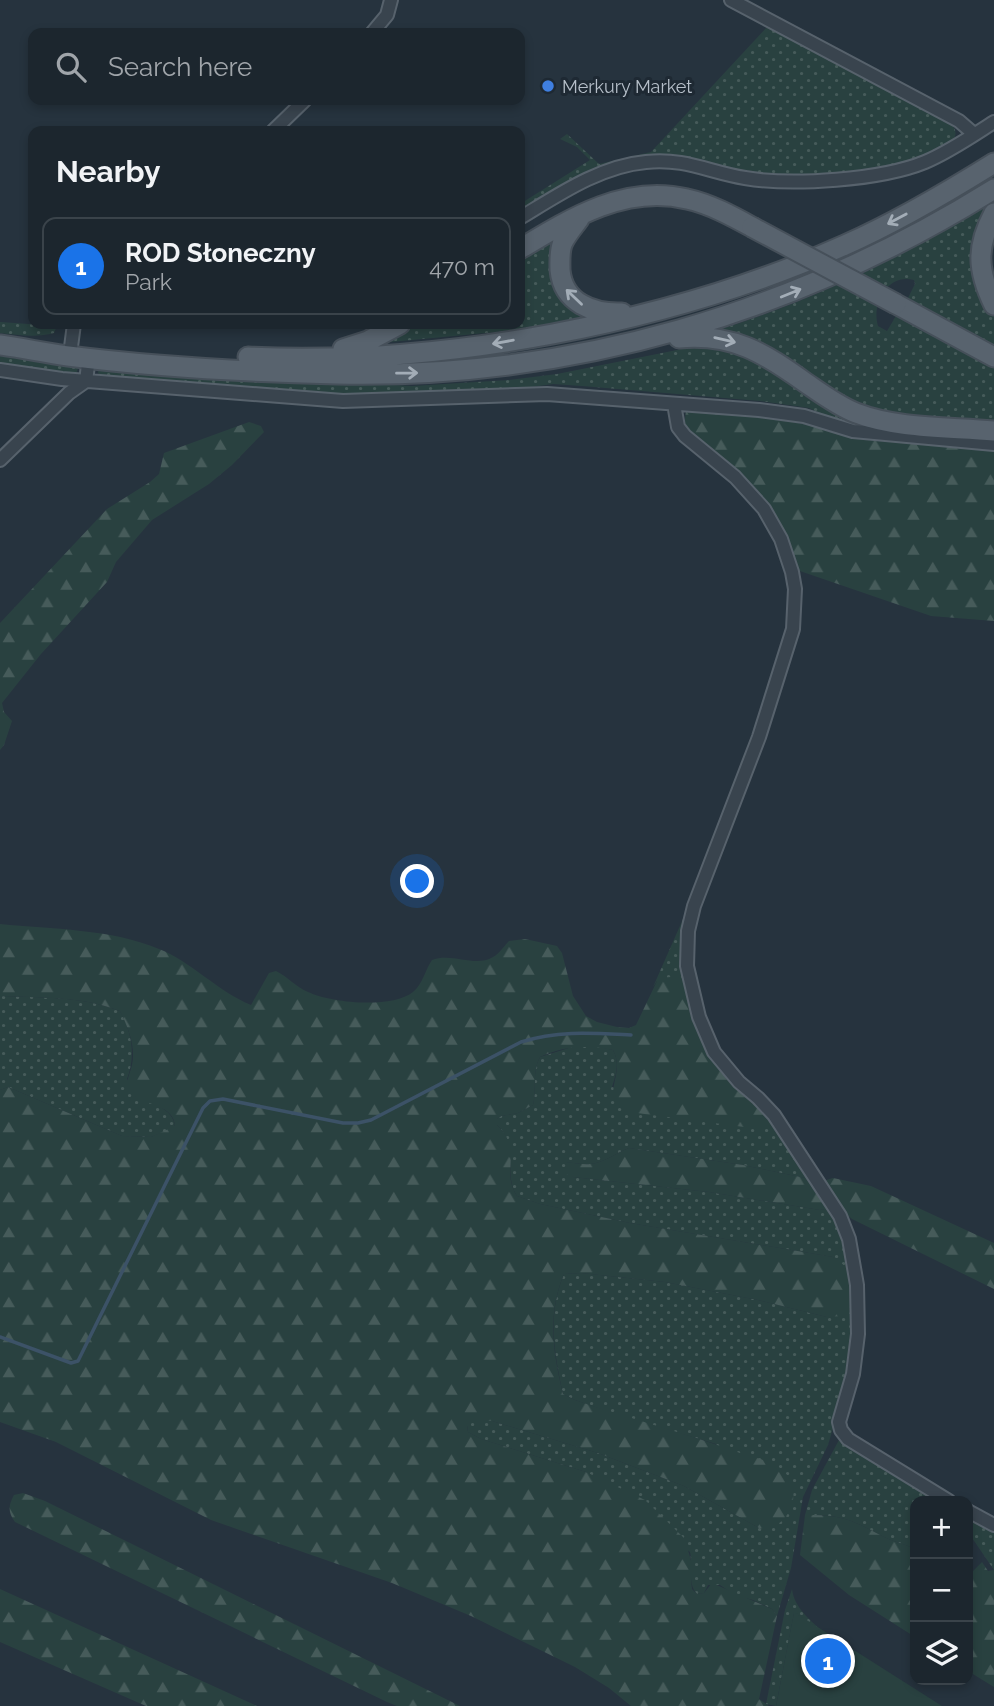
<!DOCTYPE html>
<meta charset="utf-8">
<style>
:root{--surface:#1c262e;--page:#29323a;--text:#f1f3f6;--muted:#a0a5aa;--line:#3a434a;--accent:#1a73e8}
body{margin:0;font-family:Raleway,sans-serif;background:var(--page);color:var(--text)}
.controls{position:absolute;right:21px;bottom:21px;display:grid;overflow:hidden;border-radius:14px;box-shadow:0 4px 10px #0003}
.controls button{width:63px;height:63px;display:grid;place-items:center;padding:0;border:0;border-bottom:2px solid var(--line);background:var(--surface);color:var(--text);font:35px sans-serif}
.you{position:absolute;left:418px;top:882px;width:24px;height:24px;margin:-18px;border:5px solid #fff;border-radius:50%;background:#1a73e8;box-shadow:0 0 0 10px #1a73e833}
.badge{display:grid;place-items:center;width:46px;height:46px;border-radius:50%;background:var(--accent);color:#fff;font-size:23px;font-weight:700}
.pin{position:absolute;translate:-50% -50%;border:4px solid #fff;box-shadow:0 2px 7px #0006}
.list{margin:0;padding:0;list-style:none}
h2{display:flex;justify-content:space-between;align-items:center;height:91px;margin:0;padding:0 28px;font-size:30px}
h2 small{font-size:23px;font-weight:400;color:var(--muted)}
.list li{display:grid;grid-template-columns:46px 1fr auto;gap:21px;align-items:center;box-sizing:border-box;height:98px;margin:0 14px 14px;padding:0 14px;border:2px solid var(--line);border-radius:14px}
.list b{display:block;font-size:26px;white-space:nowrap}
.list p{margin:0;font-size:23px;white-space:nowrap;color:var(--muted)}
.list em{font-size:23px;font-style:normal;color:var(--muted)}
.icon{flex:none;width:38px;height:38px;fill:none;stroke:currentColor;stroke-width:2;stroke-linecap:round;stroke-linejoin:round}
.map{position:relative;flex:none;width:994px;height:1706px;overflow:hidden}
.search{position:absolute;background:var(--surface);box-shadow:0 4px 10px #0003;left:28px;top:28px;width:497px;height:77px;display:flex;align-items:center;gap:18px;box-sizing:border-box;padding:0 24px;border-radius:14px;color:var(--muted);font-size:26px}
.panel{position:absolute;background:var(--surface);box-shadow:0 4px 10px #0003;left:28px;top:126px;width:497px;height:203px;border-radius:14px}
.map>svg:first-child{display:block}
.grass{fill:url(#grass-dots)}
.forest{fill:url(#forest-firs)}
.garden{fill:#294140}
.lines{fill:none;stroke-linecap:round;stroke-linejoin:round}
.stream{stroke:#3c5267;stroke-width:3.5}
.minor-casing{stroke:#57626c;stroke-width:16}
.primary-casing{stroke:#46505a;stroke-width:23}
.minor{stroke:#39444e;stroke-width:12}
.primary{stroke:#58636e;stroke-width:19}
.primary-bridge-casing{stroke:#46505a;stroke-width:23;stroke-linecap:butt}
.primary-bridge{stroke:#58636e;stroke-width:19}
.oneway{stroke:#a3adb7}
.shop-dot{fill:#3f7fe0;stroke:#1e2933;stroke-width:2.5}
.labels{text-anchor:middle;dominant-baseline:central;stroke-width:6;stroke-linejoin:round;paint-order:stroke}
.poi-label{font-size:18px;fill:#b6bfc9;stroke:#1e2933;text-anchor:start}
</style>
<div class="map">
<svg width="994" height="1706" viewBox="0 0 994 1706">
<defs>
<pattern id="grass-dots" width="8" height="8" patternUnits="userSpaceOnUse" patternTransform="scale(1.75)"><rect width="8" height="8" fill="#294140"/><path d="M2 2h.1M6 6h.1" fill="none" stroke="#465b5a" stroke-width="1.8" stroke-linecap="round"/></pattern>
<pattern id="forest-firs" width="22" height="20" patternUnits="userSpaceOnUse" patternTransform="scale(1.75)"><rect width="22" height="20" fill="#294140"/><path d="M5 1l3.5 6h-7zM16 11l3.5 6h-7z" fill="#465b5a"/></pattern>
</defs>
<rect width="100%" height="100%" fill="#26333e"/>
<path class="grass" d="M767,27l184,97c15,15 -11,26 -23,31 -32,17 -142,28 -178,20 -36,-8 -72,-25 -110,-18 -43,7 -82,35 -120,55v-8l70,-44 -13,-13 -17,-8 7,-5 32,30 52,-12z
M991,204l-9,92 12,19v32l-87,-47 8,-16 -1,-4c-26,-7 -43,23 -36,46l9,5 9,-15 98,52v58l-125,-14 -154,-81c101,-31 186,-74 276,-127z
M559,232l-6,21 37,65 -94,14 -116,11 33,-19h107v-67z
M0,322l57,4 -3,7c-17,5 -36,2 -54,0z
M702,345l36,6 134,79 -40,-10 -23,-12 -49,-7 -178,-15 -29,-2 -35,5 -165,7 -253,-20 -2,-4 1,-4 313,18 97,-6 48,-6z
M0,356l79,10 -4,10 -75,-10z
M698,885l-12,98 -29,-2 -4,6z
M0,996c40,2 83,0 120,15 12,22 16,44 7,68l8,17c14,6 39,12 40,31l-24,10 -29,-1 -114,-49 -8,3z
M594,1046l19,4c7,13 3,24 -1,37l162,34 36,58 -67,-14 -114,-17c-13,5 -25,15 -39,16 -8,1 -15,-2 -24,-1l7,14 136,15 111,18 10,-2 14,26 9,44 -20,-21 -203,-34 -90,-19 -23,-8c-15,-23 4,-48 -20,-71v-6l4,-3 17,-3 15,-8c4,-16 -1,-34 7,-48l32,-10z
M581,1273l84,9 93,18 69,17 28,-11 -2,42 -10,46 -15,51 -25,52 -12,71 -14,48 -5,-7 -19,-9 -18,-5 -15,-10h-12l-4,8 -7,1c-10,-10 -4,-28 -7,-42l-104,-80 -105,-33 -13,-7 -1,-7 6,-4h19l106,32 86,33 75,42 -43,-84 -101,-30 -40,-14 -12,-6c-9,-42 -16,-79 1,-120z
M839,1440l52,31 44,30h-20v48c-10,-5 -21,-7 -31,-12 -32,-17 -42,-23 -79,-22l7,-25z
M968,1515l26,14v41l-26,-38z
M792,1589c2,18 17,30 30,42l-28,-18 -18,93 -10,-2 19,-94z"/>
<path class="forest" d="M686,410l83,7 73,15 145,18 7,-1v172l-63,-5 -134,-46 -14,-33 -99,-108z
M249,422l12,4 3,6 -32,33 -23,19 -57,36 -36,42 -9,20 -66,72 -39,49 2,9 8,9 -8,24 -4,5v-127l107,-114 43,-27 9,-8 5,-21z
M0,924c51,5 112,5 159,25 33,13 58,42 92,56l18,-32 7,-2c12,6 20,16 32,21 23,11 84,17 105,0 10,-8 12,-22 19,-32 20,-8 43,8 61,-3 6,-3 11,-11 16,-16l16,-2 32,7 5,7 11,43 13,20 11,6 20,5 12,1 7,-3 21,-44c11,-5 19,-6 29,2l13,43 75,95 -5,6 -17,1 -115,-15c-45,-15 -9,-35 -24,-63 -26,-5 -49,-4 -73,7 -8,14 -3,32 -7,48l-15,8 -17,3 -4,3v6c27,26 3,45 20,71l23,8 90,19 203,34c26,17 20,27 18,55l-9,4 -15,1 -69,-17 -93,-18 -84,-9 -17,1c-17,40 -11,79 -1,120l12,6c55,19 111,33 165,53 13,4 30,8 40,15 28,21 8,65 -21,60l-75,-42 -86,-33 -106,-32h-18l-7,5 1,6 13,7 105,33 59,28 40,39 8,29 -2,12 1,9 5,5 7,-1 8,-10 60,26 5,7 -18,83 10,7h-138l-22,-18 -34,-21 -104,-51 -79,-33 -181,-63 -155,-78 -56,-20v-332l8,-3 114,49 29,1 24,-11c-1,-20 -27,-21 -41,-30 -3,-2 -5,-6 -8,-9 1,-8 4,-14 6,-22 4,-18 -4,-38 -12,-54 -37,-15 -80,-13 -120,-15z
M629,1148l114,17 67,14 20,29 -10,2 -111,-18 -136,-15 -7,-3v-11c8,-1 16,2 24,1 14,-1 26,-11 39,-16z
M833,1178l38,8 123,57v46l-142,-70 -13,-11 -19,-26z
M23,1493l22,8 415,205h-63l-10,-4 -372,-180c-7,-10 -7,-16 -1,-27z
M805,1515c37,-1 47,5 79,22 10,5 21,7 31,12v88l-66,-42 -49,-40z
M982,1562l6,9 6,-1v117l-26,-16v-95z
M0,1589l257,117h-111l-146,-64z"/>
<path class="garden" d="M794,1612l148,94h-166z"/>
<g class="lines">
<path class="stream" d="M0,1337l71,26 7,-2 125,-253 7,-7 13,-2 120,24h15l13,-3 150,-78c37,-12 72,-9 110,-7"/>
<g class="minor-casing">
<path id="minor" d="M731,0l228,121 15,13
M372,33l15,-18 4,-15
M273,131l32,-31
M520,218c38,-23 80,-52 126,-56 40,-4 62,10 99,16 47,8 136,2 180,-16 24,-10 47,-26 69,-40
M71,347l3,-23
M0,370l62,9 281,22 204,-7 212,16 45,6 49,15 141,13
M674,404l4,23 7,9 50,41 29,32 17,30 11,33 3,17 -2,40 -34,108 -65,169 -6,25 -1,35 12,51 15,35 25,30 19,16 16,17 66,101 9,23 8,46 1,49 -5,40 -14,48 2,8 7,9 101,62
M0,460l69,-67 17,-12 3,-24
M968,1511l26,14"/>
</g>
<g class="primary-casing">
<path id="primary" d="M994,213c-18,34 -17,57 0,92
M579,219c-5,7 -12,15 -16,23 -4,8 -3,20 -3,28 3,33 33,44 62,43
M520,249c51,-31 106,-65 167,-50 23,5 45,17 65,28
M896,304l98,53
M679,338c54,-5 85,15 127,45 16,11 32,23 50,30 41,16 95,14 138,18
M0,345c23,3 45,8 68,11 88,11 180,16 269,18 236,5 458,-61 657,-185
M343,349l25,-8 32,-17
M248,357c192,9 421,-33 597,-112 52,-23 101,-52 149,-82"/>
</g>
<use href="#minor" class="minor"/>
<use href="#primary" class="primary"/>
<g class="primary-bridge-casing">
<path id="primary-bridge" d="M752,227l144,77"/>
</g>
<use href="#primary-bridge" class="primary-bridge"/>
</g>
<defs><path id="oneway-shaft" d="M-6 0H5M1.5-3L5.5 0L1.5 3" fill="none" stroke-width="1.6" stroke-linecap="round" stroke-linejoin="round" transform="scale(1.75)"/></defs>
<g class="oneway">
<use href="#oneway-shaft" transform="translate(897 219) rotate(152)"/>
<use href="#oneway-shaft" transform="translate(791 293) rotate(-22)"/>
<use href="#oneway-shaft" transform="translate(574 297) rotate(-136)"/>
<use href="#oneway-shaft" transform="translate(725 340) rotate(13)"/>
<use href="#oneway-shaft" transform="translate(503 342) rotate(170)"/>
<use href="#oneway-shaft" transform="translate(407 373) rotate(-1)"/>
</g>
<circle class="shop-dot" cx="548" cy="86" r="7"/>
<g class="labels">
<g class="poi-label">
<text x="562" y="86">Merkury Market</text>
</g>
</g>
</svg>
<div class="controls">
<button>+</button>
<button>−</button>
<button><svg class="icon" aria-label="layers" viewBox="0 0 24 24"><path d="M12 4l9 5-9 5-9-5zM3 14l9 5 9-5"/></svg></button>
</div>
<div class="you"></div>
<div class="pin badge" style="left:828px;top:1661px">1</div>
<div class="search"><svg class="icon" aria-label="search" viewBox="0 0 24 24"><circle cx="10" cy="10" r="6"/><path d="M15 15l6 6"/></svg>Search here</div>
<section class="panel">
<h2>Nearby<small></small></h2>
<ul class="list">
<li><span class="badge">1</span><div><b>ROD Słoneczny</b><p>Park</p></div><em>470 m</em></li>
</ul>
</section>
</div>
